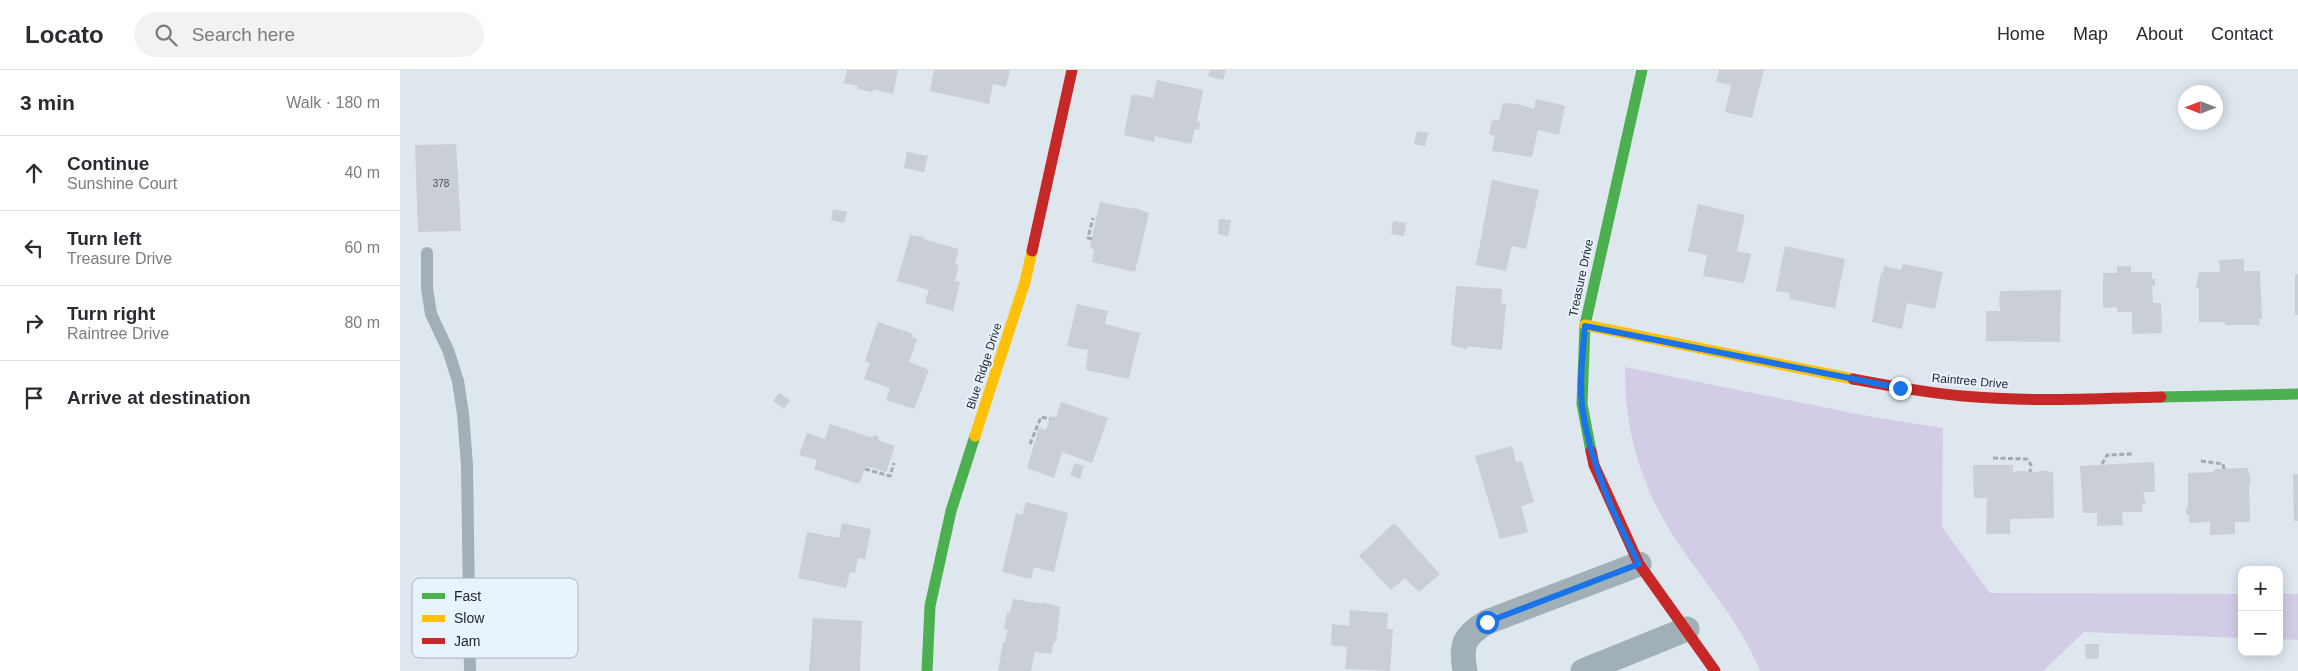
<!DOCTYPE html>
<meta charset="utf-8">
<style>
:root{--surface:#fff;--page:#f2f2f3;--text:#2b2b33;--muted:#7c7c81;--line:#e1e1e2}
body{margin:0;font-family:Arial,sans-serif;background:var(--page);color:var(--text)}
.controls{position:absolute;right:15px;bottom:15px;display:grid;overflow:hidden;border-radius:10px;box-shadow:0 2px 12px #0003}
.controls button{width:45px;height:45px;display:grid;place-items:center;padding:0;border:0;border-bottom:1px solid var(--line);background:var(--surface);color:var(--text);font:25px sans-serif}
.compass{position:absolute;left:1778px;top:15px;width:45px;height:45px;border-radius:50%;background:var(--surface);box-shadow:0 2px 12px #0003;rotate:270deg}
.stop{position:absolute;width:15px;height:15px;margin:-11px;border:4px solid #1a73e8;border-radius:50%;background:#fff}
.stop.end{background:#1a73e8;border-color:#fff;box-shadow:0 1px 5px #0008}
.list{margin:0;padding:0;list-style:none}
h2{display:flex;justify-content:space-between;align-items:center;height:65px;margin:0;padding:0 20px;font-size:21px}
h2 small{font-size:16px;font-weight:400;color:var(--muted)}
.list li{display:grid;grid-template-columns:32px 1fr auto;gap:15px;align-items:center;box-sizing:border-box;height:75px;padding:0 20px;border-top:1px solid var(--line)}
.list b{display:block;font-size:19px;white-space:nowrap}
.list p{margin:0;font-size:16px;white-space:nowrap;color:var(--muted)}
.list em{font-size:16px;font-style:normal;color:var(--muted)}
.icon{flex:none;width:28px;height:28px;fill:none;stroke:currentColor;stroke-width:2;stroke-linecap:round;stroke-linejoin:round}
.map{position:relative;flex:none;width:1898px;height:601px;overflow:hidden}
header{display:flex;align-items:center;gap:30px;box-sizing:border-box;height:70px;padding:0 25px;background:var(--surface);border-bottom:1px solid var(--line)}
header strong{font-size:24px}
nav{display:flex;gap:28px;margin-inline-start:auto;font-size:18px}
.search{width:350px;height:45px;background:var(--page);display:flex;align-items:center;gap:12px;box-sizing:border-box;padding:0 18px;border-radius:28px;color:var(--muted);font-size:19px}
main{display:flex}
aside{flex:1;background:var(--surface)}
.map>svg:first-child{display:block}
.green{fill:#d3cce6}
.building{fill:#caced5}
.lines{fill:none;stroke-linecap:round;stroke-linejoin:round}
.path{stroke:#a1abb2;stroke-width:3;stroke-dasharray:5 2.5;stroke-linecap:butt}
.lane{stroke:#a1afb6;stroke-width:12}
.street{stroke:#a1afb6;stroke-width:25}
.fast{stroke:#4caf50;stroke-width:11}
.slow{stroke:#ffc107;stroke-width:11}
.jam{stroke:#c62828;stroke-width:11}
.route{stroke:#1a73e8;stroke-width:6}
.labels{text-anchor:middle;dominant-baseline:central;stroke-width:4;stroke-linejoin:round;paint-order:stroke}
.number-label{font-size:10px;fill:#4b5055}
.street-label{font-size:12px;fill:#1e2328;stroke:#e8f3fe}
.key{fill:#e8f3fe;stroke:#abb5be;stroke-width:1}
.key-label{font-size:14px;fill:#1e2328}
</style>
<header>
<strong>Locato</strong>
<div class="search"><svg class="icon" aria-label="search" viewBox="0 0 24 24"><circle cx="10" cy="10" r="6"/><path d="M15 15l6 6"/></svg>Search here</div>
<nav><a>Home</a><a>Map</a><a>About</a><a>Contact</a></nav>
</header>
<main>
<aside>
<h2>3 min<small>Walk · 180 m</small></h2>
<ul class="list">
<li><svg class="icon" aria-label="ahead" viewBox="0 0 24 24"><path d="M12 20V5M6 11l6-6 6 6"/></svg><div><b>Continue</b><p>Sunshine Court</p></div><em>40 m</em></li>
<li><svg class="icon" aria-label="left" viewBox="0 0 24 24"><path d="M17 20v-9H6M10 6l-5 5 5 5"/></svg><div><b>Turn left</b><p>Treasure Drive</p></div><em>60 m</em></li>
<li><svg class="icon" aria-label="right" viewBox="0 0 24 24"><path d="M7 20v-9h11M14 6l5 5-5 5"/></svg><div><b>Turn right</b><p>Raintree Drive</p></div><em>80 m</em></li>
<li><svg class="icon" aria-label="arrive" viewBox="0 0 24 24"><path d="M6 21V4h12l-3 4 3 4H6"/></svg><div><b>Arrive at destination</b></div></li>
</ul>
</aside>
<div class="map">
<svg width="1898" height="601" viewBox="0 0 1898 601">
<rect width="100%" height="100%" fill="#dee6ee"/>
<path class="green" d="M1225,297l242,49 76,12 -1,99 48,66 252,1v44l-158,-6 -41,39h-283c-19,-47 -51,-83 -80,-125 -38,-56 -55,-111 -55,-179z
M1879,524h19v46l-19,-1z"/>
<path class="building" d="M447,0h51l-5,24 -20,-5v3l-16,-3 1,-3 -14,-3z
M534,0h76l-4,17 -13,-3 -4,20 -59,-13z
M810,0h16l-3,10 -15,-4z
M1319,0h45l-12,48 -27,-6 6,-27 -15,-3z
M757,10l46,10 -6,31 3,1 -1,8 -4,-1 -4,15 -36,-8 -1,6 -30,-7 8,-41 21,4z
M1136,29l29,7 -6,29 -21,-5 -6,27 -40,-6 3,-15 -6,-2 3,-15 7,2 4,-18 15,1 16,5z
M1017,61l11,2 -3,13 -11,-2z
M56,74l5,87 -43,1 -3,-87z
M507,82l21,4 -4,16 -20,-4z
M1092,110l47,10 -13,59 -14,-3 -6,25 -30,-6z
M700,132l33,7v-2l16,6 -14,59 -43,-10 2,-12 -4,-3z
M1298,134l47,11 -8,36 14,3 -7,29 -41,-7 4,-21 -19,-4z
M433,139l14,3 -3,11 -13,-3z
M819,149l12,1 -3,16 -10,-2z
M993,151l13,2 -2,13 -13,-2z
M510,165l14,2 -1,2 36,10 -4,15 4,1 -4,16 5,1 -7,29 -28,-8 4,-13 -32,-9z
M1385,176l60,13 -10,49 -46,-9 1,-6 -14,-2z
M1844,189v12h16l2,48h-3l1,6h-35v-3h-26v-34h-3l3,-16h21l-1,-12z
M1503,194l40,8 -8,37 -28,-6 -5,26 -30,-7 9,-49h2l1,-7 17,4z
M1717,196h14v6h21v7h3v7h-3l1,17h8l1,30 -30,1v-22h-15v-5l-14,1v-35h14z
M1895,204h3v41h-3z
M1056,216l46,3 -1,14 5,1 -4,46 -35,-4v3l-16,-4z
M1661,220l-1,52 -74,-1v-30h14v-5h-1l1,-15z
M677,234l31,7 -3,13 35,9 -11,46 -43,-9 2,-20 -21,-4z
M478,252l35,12 -1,3 5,2 -8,23 20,8 -15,39 -28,-9 4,-12 -26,-9 6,-16 -5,-2z
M379,323l11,7 -6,9 -11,-8z
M661,332l47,16 -16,45 -30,-11 -8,26 -27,-10 12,-40 7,2 5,-14 5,1z
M430,354l43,14 1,-3 5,2 -1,3 17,6 -9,26 -20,-6 -6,17h-4l-42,-14 3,-9 -18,-5 8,-22 18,6z
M1112,376l4,16 6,-1 12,41 -13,4 7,26 -28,7 -25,-83z
M1754,392l1,30h-12l3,12h-4l1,8h-21l1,13 -26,1v-13h-14l-3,-47z
M675,393l9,3 -4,13 -10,-4z
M1573,395h40v8l5,-2 21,1 2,-2 12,2 1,46 -44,1v15h-24l1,-36h-13z
M1848,398l3,16h-2l1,38h-15v12l-25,1v-13l-21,1v-8h-3v-8h2v-34l26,-1v-3z
M1893,404h5v47h-4z
M626,432l42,11 -14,59 -20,-5 -3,12 -29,-7 14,-59 6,2z
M442,453l29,6 -6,30 -7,-1 -3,15 -5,-1 -4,16 -48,-10 9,-46 32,6z
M994,453l46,51 -21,18 -14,-14 -14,12 -32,-34z
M613,529l30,5v-2l17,5 -4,35 -2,-1 -3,13 -16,-2 -4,19h-33l5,-29h2l3,-13h-4l3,-17 3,1z
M950,540l38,3 -1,16h6l-3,42 -45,-2 2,-22 -16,-2 1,-21 17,2z
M413,548l49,3 -2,50h-51z
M1685,574h14v14l-13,1z"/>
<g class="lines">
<path class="path" d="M692,169l-4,-1 5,-20
M630,374l11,-27 9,2
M1593,388l34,1 4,6 -1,7
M1801,391l22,3 1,5
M1702,394l5,-9 26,-1
M465,399l25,7 4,-13"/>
<path class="lane" d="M27,183v35l4,26 17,36 10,31 5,33 4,51 3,206"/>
<path class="street" d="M1065,601c-5,-27 -1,-35 22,-49l152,-58
M1183,601l104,-42"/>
<path class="fast" d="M1761,327l137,-3
M1191,381l-9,-47 3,-79 57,-255
M527,601l3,-65 21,-95 24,-75"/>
<path class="slow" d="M1185,255l268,54
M575,366l50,-154 7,-31"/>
<path class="jam" d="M632,181l40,-181
M1453,309c37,7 73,14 110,17 66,6 132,3 198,1
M1191,381l3,14 45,99 76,107"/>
</g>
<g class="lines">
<path class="route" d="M1087,552l152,-58c-26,-50 -49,-101 -57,-158 -3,-26 1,-55 3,-80l315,62"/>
</g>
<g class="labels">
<g class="number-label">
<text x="41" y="113">378</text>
</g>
<g class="street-label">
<text transform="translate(1181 208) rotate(-78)">Treasure Drive</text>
<text transform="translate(584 296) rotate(-72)">Blue Ridge Drive</text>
<text transform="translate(1570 311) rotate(5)">Raintree Drive</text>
</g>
</g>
<rect x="12" y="508" width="166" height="80" rx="8" class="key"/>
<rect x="22" y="523" width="23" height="6" fill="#4caf50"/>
<rect x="22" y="545" width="23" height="7" fill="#ffc107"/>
<rect x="22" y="568" width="23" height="6" fill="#c62828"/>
<g class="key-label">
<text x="54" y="531">Fast</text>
<text x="54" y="553">Slow</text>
<text x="54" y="576">Jam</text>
</g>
</svg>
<div class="controls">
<button>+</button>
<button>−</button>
</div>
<svg class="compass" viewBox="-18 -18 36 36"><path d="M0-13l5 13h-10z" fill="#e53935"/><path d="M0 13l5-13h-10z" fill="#7c7c81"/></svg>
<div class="stop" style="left:1087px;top:552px"></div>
<div class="stop end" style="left:1500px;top:318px"></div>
</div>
</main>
